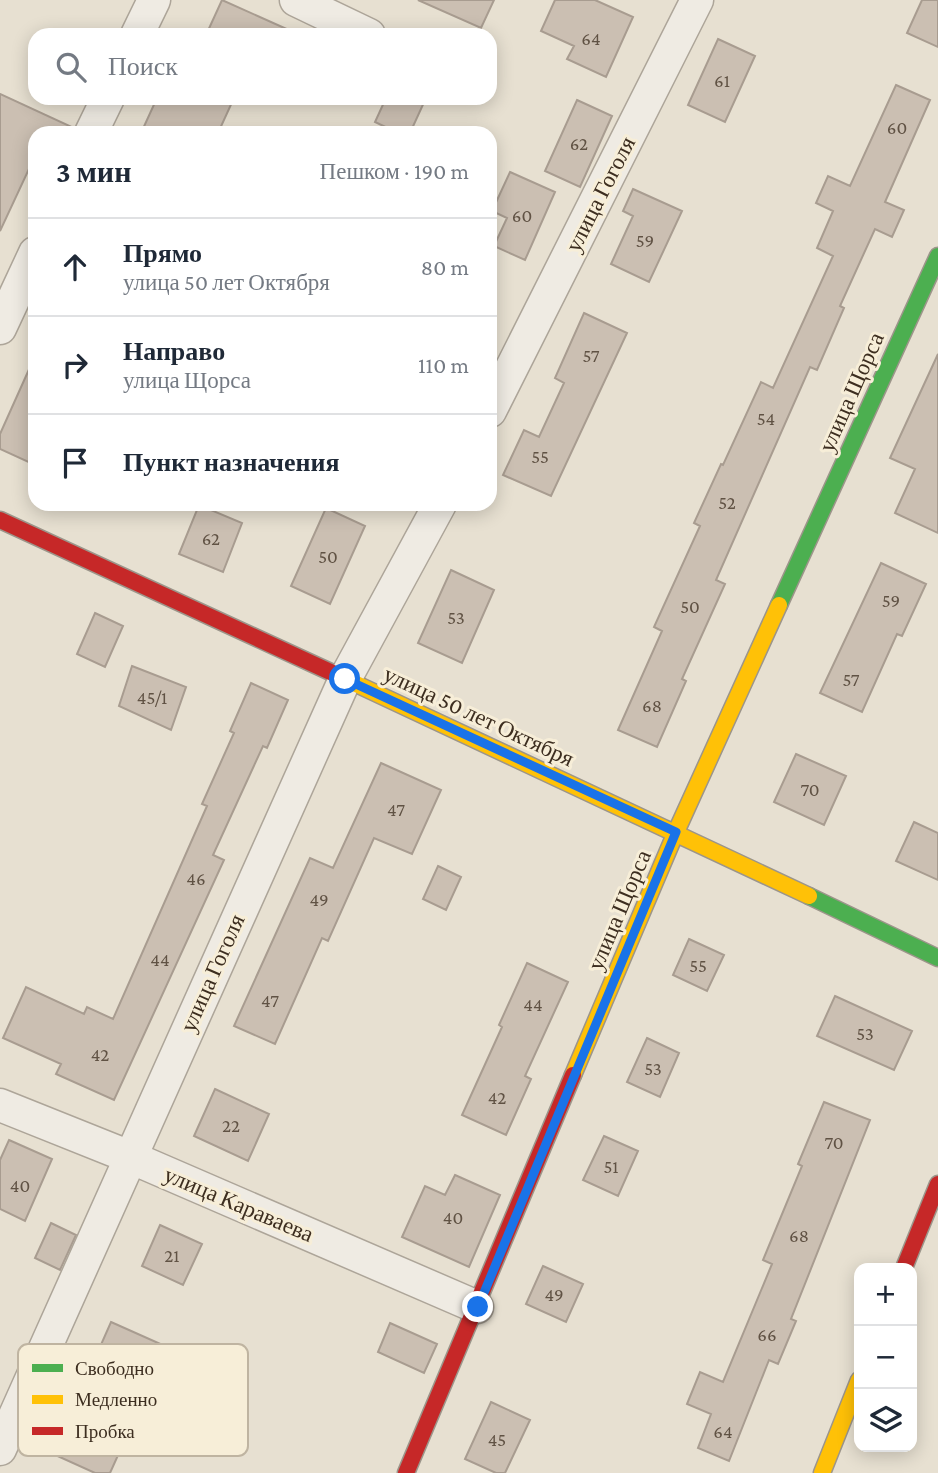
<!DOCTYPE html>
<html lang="ru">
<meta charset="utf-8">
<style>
:root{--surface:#fff;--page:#f6f6f7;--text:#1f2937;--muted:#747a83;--line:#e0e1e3}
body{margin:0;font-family:"Crimson Pro",serif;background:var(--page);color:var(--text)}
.controls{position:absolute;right:21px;bottom:21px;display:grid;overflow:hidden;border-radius:14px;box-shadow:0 4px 18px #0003}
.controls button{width:63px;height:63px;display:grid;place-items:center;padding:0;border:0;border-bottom:2px solid var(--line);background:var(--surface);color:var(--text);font:35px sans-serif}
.stop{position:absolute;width:21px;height:21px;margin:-16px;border:5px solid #1a73e8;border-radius:50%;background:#fff}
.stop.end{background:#1a73e8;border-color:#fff;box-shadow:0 2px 7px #0008}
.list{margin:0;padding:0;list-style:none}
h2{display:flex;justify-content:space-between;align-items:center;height:91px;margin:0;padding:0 28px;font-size:30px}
h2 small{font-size:23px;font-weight:400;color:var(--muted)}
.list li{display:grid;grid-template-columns:46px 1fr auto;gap:21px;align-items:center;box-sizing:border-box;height:98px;padding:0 28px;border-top:2px solid var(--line)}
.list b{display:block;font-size:26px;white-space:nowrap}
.list p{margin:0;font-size:23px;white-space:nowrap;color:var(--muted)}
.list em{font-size:23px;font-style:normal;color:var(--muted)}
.icon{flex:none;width:38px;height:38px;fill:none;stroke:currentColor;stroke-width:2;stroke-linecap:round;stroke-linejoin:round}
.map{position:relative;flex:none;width:938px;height:1473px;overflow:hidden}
.search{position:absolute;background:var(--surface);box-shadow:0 4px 18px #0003;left:28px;top:28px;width:469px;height:77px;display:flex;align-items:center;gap:18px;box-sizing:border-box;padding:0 24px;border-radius:21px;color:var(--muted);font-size:26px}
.panel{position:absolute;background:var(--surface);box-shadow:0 4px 18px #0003;left:28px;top:126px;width:469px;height:385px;border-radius:21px}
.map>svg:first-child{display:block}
.building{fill:#cbbfb2;stroke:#a89c90;stroke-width:2}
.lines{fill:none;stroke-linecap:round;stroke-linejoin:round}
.street-casing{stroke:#ada599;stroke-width:35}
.fast-casing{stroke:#9c958a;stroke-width:19}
.slow-casing{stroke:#9c958a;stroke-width:19}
.jam-casing{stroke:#9c958a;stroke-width:19}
.street{stroke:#efebe3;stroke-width:32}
.fast{stroke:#4caf50;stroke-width:16}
.slow{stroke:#ffc107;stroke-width:16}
.jam{stroke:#c62828;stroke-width:16}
.route{stroke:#1a73e8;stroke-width:9}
.labels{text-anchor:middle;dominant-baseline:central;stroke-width:6;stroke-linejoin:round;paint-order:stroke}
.number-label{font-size:19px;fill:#605244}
.street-label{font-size:23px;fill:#3d2e20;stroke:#f7eed8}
.key{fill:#f7eed8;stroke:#bfb4a1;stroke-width:2}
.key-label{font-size:19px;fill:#3d2e20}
</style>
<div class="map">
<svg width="938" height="1473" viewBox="0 0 938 1473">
<rect width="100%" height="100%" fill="#e7e0d1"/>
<path class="building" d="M222,0l78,35h-94z
M418,0h76l-13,28z
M555,0h40l38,17 -27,60 -39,-18 7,-13 -33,-15z
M922,0h16v47l-31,-14z
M718,39l37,17 -30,66 -37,-17z
M896,85l34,15 -45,102 19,8 -12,27 -17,-8 -35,77 4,2 -27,62 -7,-3 -94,213 9,4 -43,95 4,2 -29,66 -39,-17 44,-99 -8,-4 46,-101 -6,-3 27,-59 2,1 38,-83 12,6 60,-132 -16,-8 16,-37 -17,-8 12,-27 22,10z
M0,94l74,34 -1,5h-38v23l-35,75z
M157,98h77l-16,35h-77z
M386,98h40l-16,35h-12l-23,-11z
M577,100l35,16 -32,71 -35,-16z
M510,172l45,20 -30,68 -31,-14 13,-28 -15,-7z
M633,189l49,22 -33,71 -38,-18 22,-48 -10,-5z
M584,313l43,20 -76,163 -48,-21 21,-45 15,7 25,-54 -9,-5z
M938,354v179l-43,-20 20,-44 -25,-11z
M35,356v109l-35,-16v-15z
M199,505l43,18 -19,49 -44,-18z
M326,508l39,18 -35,78 -39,-18z
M881,563l45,21 -24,52 -5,-2 -35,78 -42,-19z
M451,570l43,20 -32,73 -44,-20z
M95,613l28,13 -18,41 -28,-13z
M132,666l54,21 -15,43 -52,-24z
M251,683l37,17 -21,48 -4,-2 -50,109 11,5 -110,240 -58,-26 5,-10 -58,-26 23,-51 58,27 3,-7 26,12 94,-213 -5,-2 32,-71 -4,-2z
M796,754l50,22 -22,49 -50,-23z
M381,763l60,27 -29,64 -38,-16 -46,103 -6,-3 -47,106 -41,-18 76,-168 23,10z
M914,822l24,11v47l-42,-19z
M438,866l23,11 -15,33 -23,-11z
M689,939l35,16 -17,36 -34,-16z
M527,963l41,19 -43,94 6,3 -25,56 -44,-20 40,-88 -3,-2z
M835,996l77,35 -18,39 -77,-34z
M647,1038l32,15 -19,44 -33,-15z
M215,1089l54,25 -21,47 -54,-25z
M824,1102l46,18 -79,199 5,2 -18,43 -9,-4 -40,101 -31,-13 13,-34 -24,-10 13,-32 23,10 49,-118 -9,-4 39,-94 -4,-2z
M604,1136l34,15 -20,45 -35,-16z
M9,1140l43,19 -27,62 -25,-12v-49z
M455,1175l45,20 -31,72 -67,-30 23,-51 20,9z
M51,1223l25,12 -16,35 -25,-12z
M160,1225l42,19 -19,41 -41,-19z
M543,1266l40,18 -17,38 -40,-18z
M111,1322l63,28 -19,43 -63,-28z
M390,1323l47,21 -13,29 -46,-21z
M491,1402l39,18 -25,53h-9l-31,-14z
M69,1418l55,24 -14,31h-15l-42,-19z"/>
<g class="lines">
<g class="street-casing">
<path id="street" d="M296,0l73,35
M137,35l17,-35
M91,133l17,-35
M0,328l35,-75
M490,411l207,-411
M0,1105l130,52 347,150
M0,1449l345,-770 95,-175"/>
</g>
<g class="fast-casing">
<path id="fast" d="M779,605l159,-349
M809,896l129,62"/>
</g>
<g class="slow-casing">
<path id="slow" d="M337,675l472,221
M573,1075l103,-243 103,-227
M822,1473l37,-93"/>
</g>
<g class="jam-casing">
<path id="jam" d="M0,520l337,155
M904,1268l34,-84
M406,1473l167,-398"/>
</g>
<use href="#street" class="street"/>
<use href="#fast" class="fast"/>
<use href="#slow" class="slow"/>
<use href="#jam" class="jam"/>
</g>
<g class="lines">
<path class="route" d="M345,679l331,153 -198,475"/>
</g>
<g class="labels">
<g class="number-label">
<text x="591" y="38">64</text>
<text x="722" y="80">61</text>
<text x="897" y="127">60</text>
<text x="579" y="143">62</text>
<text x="522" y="215">60</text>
<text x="645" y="240">59</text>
<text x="591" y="355">57</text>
<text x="766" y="418">54</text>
<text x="540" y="456">55</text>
<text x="727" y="502">52</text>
<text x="211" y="538">62</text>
<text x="328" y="556">50</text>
<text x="891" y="600">59</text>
<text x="690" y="606">50</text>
<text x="456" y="617">53</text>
<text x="851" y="679">57</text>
<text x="152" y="697">45/1</text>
<text x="652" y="705">68</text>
<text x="810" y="789">70</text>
<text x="396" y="809">47</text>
<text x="196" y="878">46</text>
<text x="319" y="899">49</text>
<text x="160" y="959">44</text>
<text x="698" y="965">55</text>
<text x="270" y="1000">47</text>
<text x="533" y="1004">44</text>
<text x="865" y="1033">53</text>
<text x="100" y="1054">42</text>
<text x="653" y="1068">53</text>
<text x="497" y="1097">42</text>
<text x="231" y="1125">22</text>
<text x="834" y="1142">70</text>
<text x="611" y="1166">51</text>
<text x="20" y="1185">40</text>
<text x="453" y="1217">40</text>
<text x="799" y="1235">68</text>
<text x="172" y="1255">21</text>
<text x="554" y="1294">49</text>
<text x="767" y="1334">66</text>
<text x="723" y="1431">64</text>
<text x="497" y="1439">45</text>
</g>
<g class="street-label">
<text transform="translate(600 194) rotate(-63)">улица Гоголя</text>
<text transform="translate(851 392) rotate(-66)">улица Щорса</text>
<text transform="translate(479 716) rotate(25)">улица 50 лет Октября</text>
<text transform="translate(619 910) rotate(-67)">улица Щорса</text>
<text transform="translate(212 973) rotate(-66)">улица Гоголя</text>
<text transform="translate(239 1204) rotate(23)">улица Караваева</text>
</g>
</g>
<rect x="18" y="1344" width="230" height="112" rx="10" class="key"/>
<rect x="32" y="1364" width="31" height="8" fill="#4caf50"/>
<rect x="32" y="1395" width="31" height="9" fill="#ffc107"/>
<rect x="32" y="1427" width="31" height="8" fill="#c62828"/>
<g class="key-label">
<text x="75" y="1375">Свободно</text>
<text x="75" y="1406">Медленно</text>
<text x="75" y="1438">Пробка</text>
</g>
</svg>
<div class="controls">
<button>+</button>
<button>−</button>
<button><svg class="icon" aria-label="layers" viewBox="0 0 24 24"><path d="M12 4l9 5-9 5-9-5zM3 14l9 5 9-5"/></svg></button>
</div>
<div class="stop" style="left:345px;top:679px"></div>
<div class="stop end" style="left:478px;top:1307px"></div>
<div class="search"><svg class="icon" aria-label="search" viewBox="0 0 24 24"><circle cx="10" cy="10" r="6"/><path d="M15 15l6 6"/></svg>Поиск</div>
<section class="panel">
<h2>3 мин<small>Пешком · 190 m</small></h2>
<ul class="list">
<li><svg class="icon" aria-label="ahead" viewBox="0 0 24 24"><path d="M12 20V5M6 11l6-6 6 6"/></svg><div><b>Прямо</b><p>улица 50 лет Октября</p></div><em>80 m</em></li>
<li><svg class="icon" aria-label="right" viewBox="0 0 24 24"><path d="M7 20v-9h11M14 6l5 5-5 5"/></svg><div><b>Направо</b><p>улица Щорса</p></div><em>110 m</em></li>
<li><svg class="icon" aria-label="arrive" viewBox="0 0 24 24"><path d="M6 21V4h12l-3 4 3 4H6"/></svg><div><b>Пункт назначения</b></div></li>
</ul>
</section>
</div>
